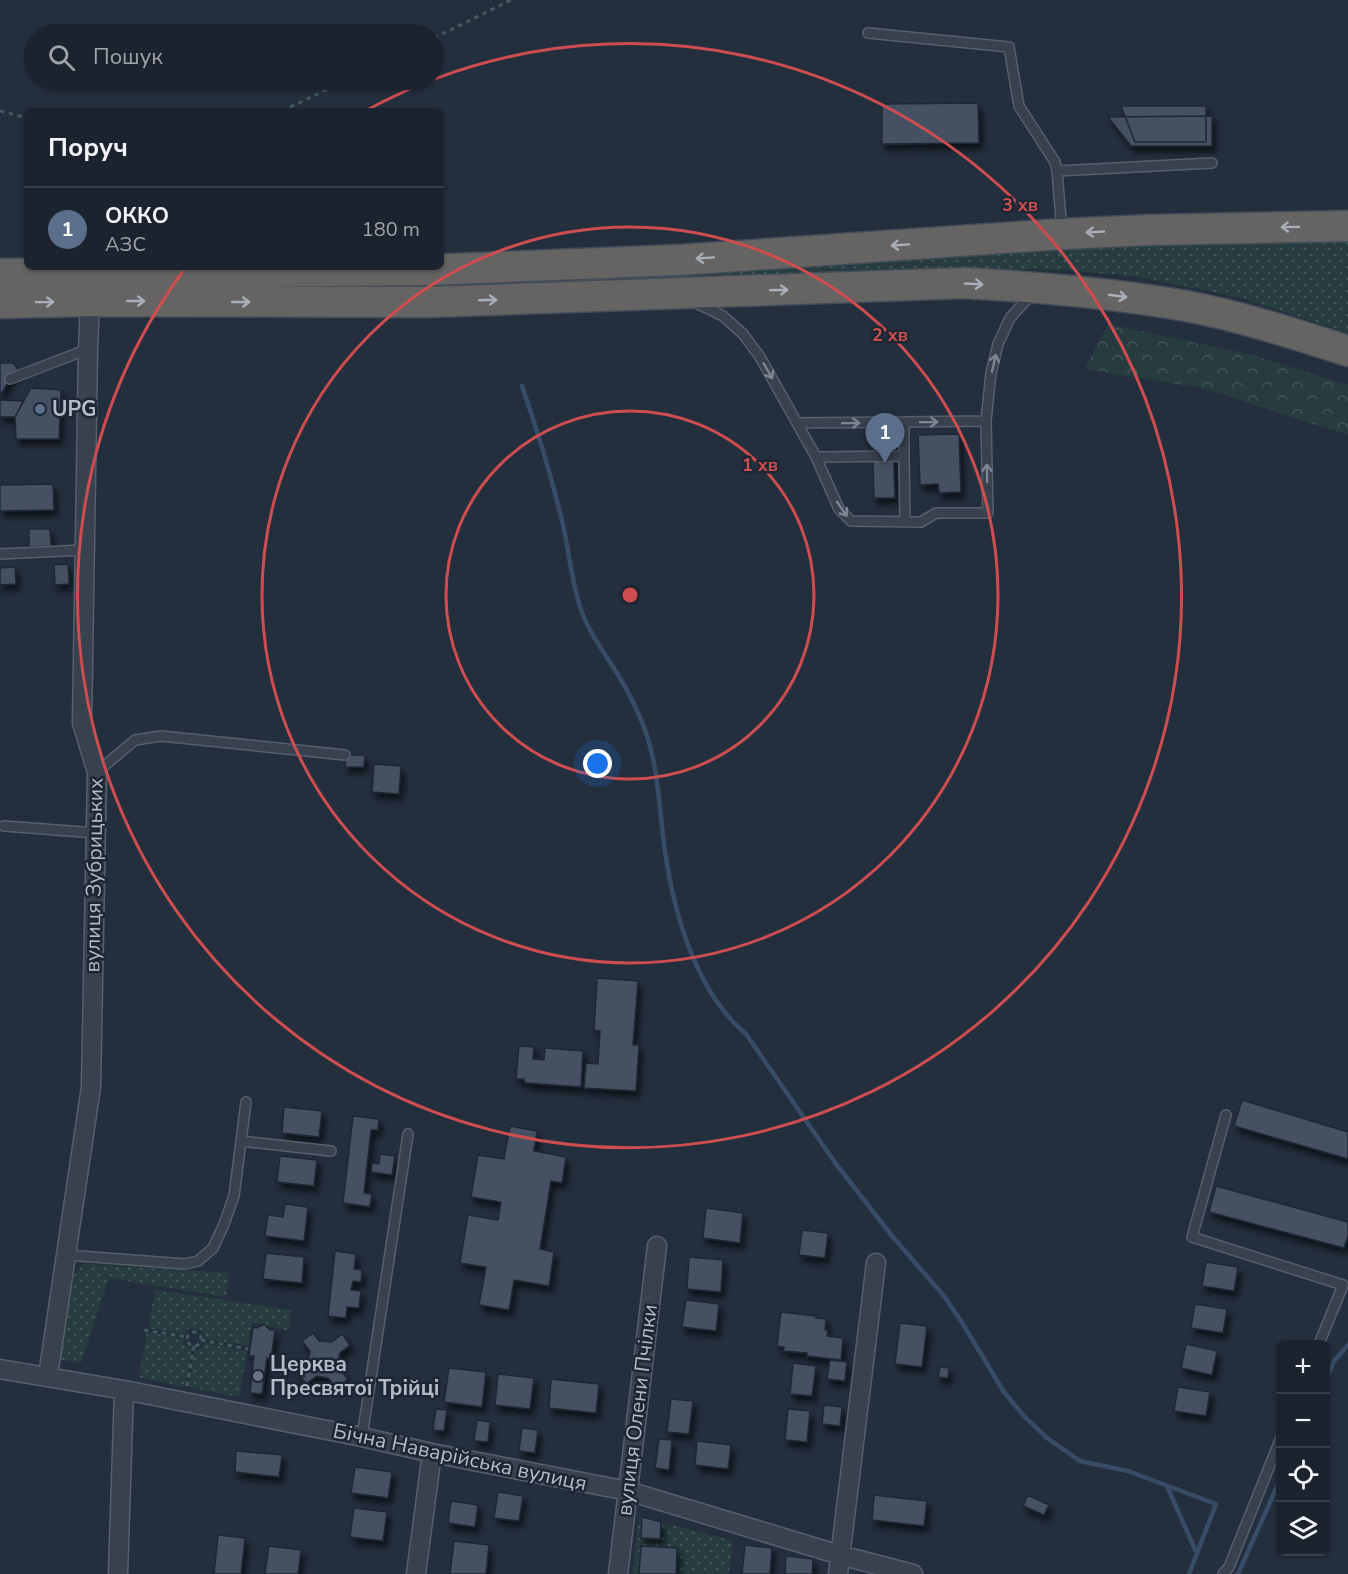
<!DOCTYPE html>
<html lang="uk">
<meta charset="utf-8">
<style>
:root{--surface:#1b232e;--page:#242b36;--text:#f1f3f6;--muted:#a0a4aa;--line:#39404a;--accent:#8ab4f8}
body{margin:0;font-family:"Nunito Sans",sans-serif;background:var(--page);color:var(--text)}
.controls{position:absolute;right:18px;bottom:18px;display:grid;overflow:hidden;border-radius:9px;box-shadow:0 2px 4px #0004}
.controls button{width:54px;height:54px;display:grid;place-items:center;padding:0;border:0;border-bottom:2px solid var(--line);background:var(--surface);color:var(--text);font:30px sans-serif}
.you{position:absolute;left:598px;top:764px;width:21px;height:21px;margin:-15px;border:4px solid #fff;border-radius:50%;background:#1a73e8;box-shadow:0 0 0 9px #1a73e833}
.badge{display:grid;place-items:center;width:39px;height:39px;border-radius:50%;background:var(--accent);color:#fff;font-size:20px;font-weight:700}
.pin{position:absolute;translate:-50% -50px;filter:drop-shadow(0 2px 3px #0008)}
.pin::after{content:'';position:absolute;top:32px;width:21px;height:18px;background:inherit;clip-path:polygon(0 0,100% 0,50% 100%)}
.list{margin:0;padding:0;list-style:none}
h2{display:flex;justify-content:space-between;align-items:center;height:78px;margin:0;padding:0 24px;font-size:26px}
h2 small{font-size:20px;font-weight:400;color:var(--muted)}
.list li{display:grid;grid-template-columns:39px 1fr auto;gap:18px;align-items:center;box-sizing:border-box;height:84px;padding:0 24px;border-top:2px solid var(--line)}
.list b{display:block;font-size:22px;white-space:nowrap}
.list p{margin:0;font-size:20px;white-space:nowrap;color:var(--muted)}
.list em{font-size:20px;font-style:normal;color:var(--muted)}
.icon{flex:none;width:33px;height:33px;fill:none;stroke:currentColor;stroke-width:2;stroke-linecap:round;stroke-linejoin:round}
.map{position:relative;flex:none;width:1348px;height:1574px;overflow:hidden}
.search{position:absolute;background:var(--surface);box-shadow:0 2px 4px #0004;left:24px;top:24px;width:420px;height:66px;display:flex;align-items:center;gap:15px;box-sizing:border-box;padding:0 21px;border-radius:33px;color:var(--muted);font-size:22px}
.panel{position:absolute;background:var(--surface);box-shadow:0 2px 4px #0004;left:24px;top:108px;width:420px;height:162px;border-radius:9px}
.map>svg:first-child{display:block}
.grass{fill:url(#grass-dots)}
.forest{fill:url(#forest-crowns)}
.lines{fill:none;stroke-linecap:round;stroke-linejoin:round}
.stream{stroke:#394c67;stroke-width:4.5}
.building{fill:#455162;stroke:#1f2835;stroke-width:1.5;filter:url(#shadow)}
.service-casing{stroke:#565f6c;stroke-width:12}
.minor-casing{stroke:#565f6c;stroke-width:21}
.trunk-casing{stroke:#434c59;stroke-width:33}
.path{stroke:#44595c;stroke-width:3;stroke-dasharray:4.5 4.5;stroke-linecap:butt}
.service{stroke:#38414e;stroke-width:9}
.minor{stroke:#38414e;stroke-width:18}
.trunk{stroke:#656462;stroke-width:30}
.oneway{stroke:#a8afba}
.oneway2{stroke:#7c8592}
.ring{fill:none;stroke:#ce4d50;stroke-width:3}
.service-dot{fill:#5c6f8a;stroke:#1d2633;stroke-width:2}
.worship-dot{fill:#6b7280;stroke:#1d2633;stroke-width:2}
.labels{text-anchor:middle;dominant-baseline:central;stroke-width:5;stroke-linejoin:round;paint-order:stroke}
.poi-label{font-size:21px;font-weight:bold;fill:#b4bcc9;stroke:#1d2633;text-anchor:start}
.street-label{font-size:21px;fill:#b4bcc9;stroke:#1d2633}
.centre{fill:#ce4d50;stroke:#1d2633;stroke-width:3}
.ring-label{font-size:18px;text-anchor:middle;font-weight:bold;fill:#ce4d50;stroke:#1d2633;stroke-width:5;stroke-linejoin:round;paint-order:stroke}
</style>
<div class="map">
<svg width="1348" height="1574" viewBox="0 0 1348 1574">
<defs>
<pattern id="grass-dots" width="8" height="8" patternUnits="userSpaceOnUse" patternTransform="scale(1.5)"><rect width="8" height="8" fill="#263c3f"/><path d="M2 2h.1M6 6h.1" fill="none" stroke="#435659" stroke-width="1.8" stroke-linecap="round"/></pattern>
<pattern id="forest-crowns" width="20" height="18" patternUnits="userSpaceOnUse" patternTransform="scale(1.5)"><rect width="20" height="18" fill="#263c3f"/><path d="M2 6a3 3 0 1 1 6 0M12 15a3 3 0 1 1 6 0" fill="none" stroke="#435659"/></pattern>
<filter id="shadow"><feDropShadow dx="3.5" dy="6" stdDeviation="3" flood-color="#0009"/></filter>
</defs>
<rect width="100%" height="100%" fill="#242f3e"/>
<path class="grass" d="M1348,240v93l-107,-35 -108,-22 -67,-6 -103,-2 -363,15 -600,10 1063,-46z
M83,1264l146,9 -3,24 -117,-19 -28,85 -25,-4 15,-78 5,-9z
M155,1290l136,20 -2,21 -37,-9 -4,24 -44,-8 1,-4 -4,-4 -11,-2 -4,3 -1,3 -37,-6z
M147,1332l37,7 -1,4 4,4 5,1 -7,39 -46,-10z
M203,1343l44,8 -8,46 -50,-10 6,-38 4,1 4,-3z
M639,1516l94,25 -4,33h-96z"/>
<path class="forest" d="M1108,324l141,30 99,31v50l-146,-47 -117,-19z"/>
<g class="lines">
<path class="stream" d="M522,386c16,46 30,92 41,139 6,28 9,58 18,85 8,22 23,43 36,63 11,18 21,38 28,57 14,39 14,81 20,121 9,63 31,141 81,183l90,130 57,73 51,59 17,25 43,71 19,23 24,23 33,23 48,10 88,33 -27,70
M1326,1380l8,-19 14,-16
M1167,1486l30,68
M1238,1574l42,-94"/>
</g>
<path class="building" d="M978,103l1,40 -97,1v-40z
M1121,106h85v36h-71z
M1212,116v30h-81l-23,-29z
M0,363h13l5,6 -8,10 -10,17z
M31,388l30,2 -2,49h-43l-1,-22z
M0,400l23,1 -8,16h-15z
M959,434l2,58 -22,1 -1,-9 -18,1 -2,-50z
M893,436l2,62h-21l-2,-61z
M53,484l1,26 -54,1v-26z
M29,529h21l1,17 -22,1z
M68,564l1,20 -14,1 -1,-20z
M15,567l1,17 -16,1v-17z
M346,755h19l-1,12h-19z
M374,764l27,2 -2,28 -27,-2z
M597,978l41,3 -5,64h6l-3,46 -52,-3 2,-25 12,1 2,-33 -6,-1z
M519,1046l15,1 -1,12 11,1 1,-12 38,3 -2,36 -56,-4 -1,-4h-8z
M1242,1100l106,32v27l-114,-33z
M284,1107l38,4 -3,26 -37,-4z
M353,1116l26,3 -1,11h-7l-7,63 8,1 -2,13 -27,-4z
M510,1126l27,5 -3,20 32,6 -4,26 -11,-2 -11,68 14,3 -5,34 -35,-6 -5,30 -30,-5 7,-38 -26,-4 8,-48 30,5 3,-18 -30,-5 7,-42 26,4z
M380,1154l15,2 -3,19 -21,-3 1,-9 7,1z
M280,1156l37,4 -3,26 -37,-4z
M1216,1186l132,36v14l-4,12 -135,-36z
M285,1204l23,3 -4,34 -39,-5 3,-21 15,2z
M706,1208l37,5 -3,30 -37,-5z
M802,1230l26,3 -3,25 -26,-3z
M335,1251l21,3 -2,15 8,1 -1,12 -8,-1 -2,9 10,1 -2,17 -12,-1 -1,11 -18,-2z
M266,1253l38,4 -2,26 -39,-4z
M266,1253l38,4 -2,26 -39,-4z
M689,1257l34,3 -2,32 -34,-3z
M1206,1262l32,5 -4,24 -32,-5z
M686,1300l33,4 -3,27 -34,-4z
M1195,1304l32,5 -4,24 -32,-5z
M781,1312l35,4v2l10,1 -1,11h3l-1,6 16,2 -2,22 -34,-4v-3l-24,-2 1,-4 -7,-1z
M900,1323l27,3 -5,41 -27,-3z
M264,1324l6,6h5l-4,29 -4,-1 -5,36 -12,-1 4,-37h-5l4,-29 4,1z
M313,1333l6,8 13,1 10,-8 8,11 -10,8 -3,14 11,12 -11,9 -9,-10 -11,-2 -11,8 -10,-14 12,-8 2,-11 -8,-10z
M1186,1344l31,7 -5,24 -31,-7z
M830,1360l17,2 -2,19 -18,-2z
M793,1363l23,3 -4,30 -22,-2z
M940,1367l9,1 -1,10 -10,-1z
M449,1368l37,4 -4,35 -38,-5z
M498,1374l36,4 -4,31 -35,-4z
M551,1379l48,5 -3,29 -47,-5z
M1178,1387l32,5 -4,24 -32,-5z
M671,1399l22,2 -4,33 -22,-2z
M824,1405l18,2 -2,19 -18,-2z
M436,1409l11,1 -3,21 -11,-1z
M788,1409l22,2 -3,31 -22,-2z
M477,1420l13,2 -2,20 -14,-1z
M522,1428l16,2 -3,23 -16,-2z
M659,1439l13,1 -3,30 -14,-2z
M697,1441l34,4 -3,24 -33,-4z
M236,1451l46,4 -3,22 -44,-5z
M236,1451l46,4 -3,22 -44,-5z
M355,1467l37,5 -4,26 -37,-5z
M498,1492l25,4 -4,25 -25,-3z
M874,1495l53,6 -3,25 -52,-6z
M1028,1495l21,10 -5,10 -21,-9z
M451,1501l27,4 -3,22 -27,-4z
M354,1508l33,4 -4,29 -33,-4z
M642,1517l19,5 -1,17 -19,-1z
M218,1535l27,3 -4,36h-27z
M454,1541l35,4 -3,29h-36z
M745,1545l27,3 -2,26h-28z
M269,1546l32,4 -3,24h-33z
M641,1546l36,2 -1,26h-37z
M786,1556l27,3 -1,15h-27z"/>
<g class="lines">
<g class="service-casing">
<path id="service" d="M868,33l141,14 10,59 36,56 2,9 5,60
M1057,171l155,-8
M694,302l29,14 20,18 17,23 56,100 88,-1v-34l82,-1
M10,379l78,-30
M798,423l106,-1
M904,456l1,66
M816,457l23,52 12,12 70,1 15,-9h52l-2,-92 5,-48 7,-29 12,-26 22,-24
M0,554l84,-4
M97,772l38,-32 26,-4 184,19
M4,826l92,7
M1226,1115l-34,122 151,48 -24,59
M241,1141l90,10
M66,1255l119,9 13,-3 15,-13 11,-24 10,-28 12,-94
M362,1437l46,-303
M1223,1574l6,-7 51,-127"/>
</g>
<g class="minor-casing">
<path id="minor" d="M0,1369l124,21 238,47 70,16 196,38 212,64 73,19
M48,1376l43,-289 6,-315 -15,-49 6,-374 2,-48
M118,1574l6,-184
M416,1574l16,-121
M618,1574l39,-328
M838,1574l38,-311"/>
</g>
<g class="trunk-casing">
<path id="trunk" d="M0,274l429,-4 250,-10 383,-26 88,-4 198,-4
M0,303l90,-2 340,1 534,-19c74,4 148,10 222,23 54,10 109,28 162,45"/>
</g>
<path class="path" d="M434,38l77,-38
M0,111l27,7
M282,111l65,-31
M144,1330l44,7
M187 1339a7 7 0 1 1 14 0a7 7 0 1 1-14 0Z
M201,1340l47,9
M187,1386l7,-40"/>
<use href="#service" class="service"/>
<use href="#minor" class="minor"/>
<use href="#trunk" class="trunk"/>
</g>
<defs><path id="oneway-shaft" d="M-6 0H5M1.5-3L5.5 0L1.5 3" fill="none" stroke-width="1.6" stroke-linecap="round" stroke-linejoin="round" transform="scale(1.5)"/></defs>
<g class="oneway">
<use href="#oneway-shaft" transform="translate(1290 227) rotate(179)"/>
<use href="#oneway-shaft" transform="translate(1095 232) rotate(177)"/>
<use href="#oneway-shaft" transform="translate(900 245) rotate(176)"/>
<use href="#oneway-shaft" transform="translate(705 258) rotate(176)"/>
<use href="#oneway-shaft" transform="translate(974 284) rotate(3)"/>
<use href="#oneway-shaft" transform="translate(779 290) rotate(-2)"/>
<use href="#oneway-shaft" transform="translate(1118 296) rotate(8)"/>
<use href="#oneway-shaft" transform="translate(488 300) rotate(-2)"/>
<use href="#oneway-shaft" transform="translate(136 301)"/>
<use href="#oneway-shaft" transform="translate(45 302) rotate(-1)"/>
<use href="#oneway-shaft" transform="translate(241 302)"/>
</g>
<g class="oneway2">
<use href="#oneway-shaft" transform="translate(994 363) rotate(-77)"/>
<use href="#oneway-shaft" transform="translate(768 371) rotate(60)"/>
<use href="#oneway-shaft" transform="translate(929 422) rotate(-1)"/>
<use href="#oneway-shaft" transform="translate(851 423) rotate(-1)"/>
<use href="#oneway-shaft" transform="translate(987 473) rotate(-91)"/>
<use href="#oneway-shaft" transform="translate(842 509) rotate(55)"/>
</g>
<g class="ring">
<circle cx="630" cy="595" r="184"/>
<circle cx="630" cy="595" r="368"/>
<path d="M367 110A552 552 0 1 1 183 271"/>
</g>
<circle class="service-dot" cx="40" cy="409" r="6"/>
<circle class="worship-dot" cx="258" cy="1376" r="6"/>
<g class="labels">
<g class="poi-label">
<text x="52" y="409">UPG</text>
<text x="270" y="1364">Церква<tspan x="270" dy="24">Пресвятої Трійці</tspan></text>
</g>
<g class="street-label">
<text transform="translate(94 875) rotate(-89)">вулиця Зубрицьких</text>
<text transform="translate(637 1410) rotate(-83)">вулиця Олени Пчілки</text>
<text transform="translate(460 1457) rotate(12)">Бічна Наварійська вулиця</text>
</g>
</g>
<circle cx="630" cy="595" r="9" class="centre"/>
<g class="ring-label">
<text x="1020" y="211">3 хв</text>
<text x="890" y="341">2 хв</text>
<text x="760" y="471">1 хв</text>
</g>
</svg>
<div class="controls">
<button>+</button>
<button>−</button>
<button><svg class="icon" aria-label="locate" viewBox="0 0 24 24"><circle cx="12" cy="12" r="6"/><path d="M12 2v4M12 18v4M2 12h4M18 12h4"/></svg></button>
<button><svg class="icon" aria-label="layers" viewBox="0 0 24 24"><path d="M12 4l9 5-9 5-9-5zM3 14l9 5 9-5"/></svg></button>
</div>
<div class="you"></div>
<div class="pin badge" style="left:885px;top:463px;background:#5c6f8a">1</div>
<div class="search"><svg class="icon" aria-label="search" viewBox="0 0 24 24"><circle cx="10" cy="10" r="6"/><path d="M15 15l6 6"/></svg>Пошук</div>
<section class="panel">
<h2>Поруч<small></small></h2>
<ul class="list">
<li><span class="badge" style="background:#5c6f8a">1</span><div><b>ОККО</b><p>АЗС</p></div><em>180 m</em></li>
</ul>
</section>
</div>
